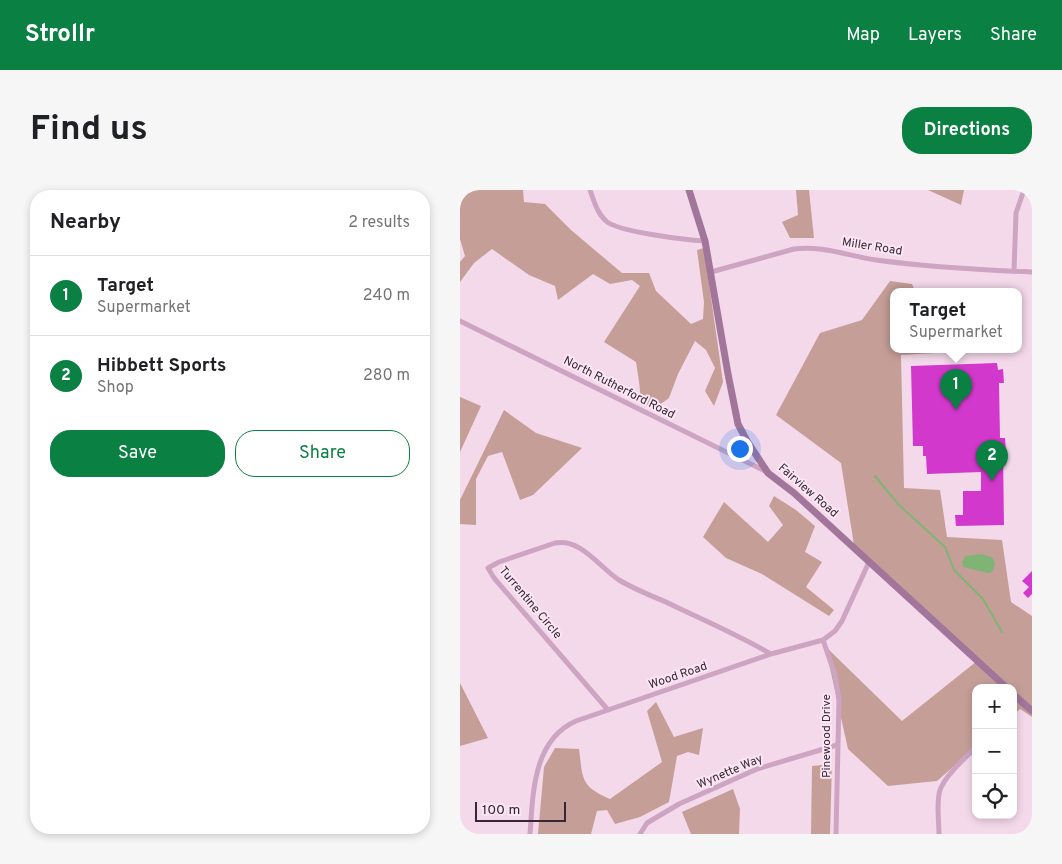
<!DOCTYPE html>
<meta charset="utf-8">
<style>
:root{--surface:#fff;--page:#f6f6f6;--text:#202124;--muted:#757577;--line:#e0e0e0;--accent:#0b8043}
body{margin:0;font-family:Overpass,sans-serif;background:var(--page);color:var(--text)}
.controls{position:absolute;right:15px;bottom:15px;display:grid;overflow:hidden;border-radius:10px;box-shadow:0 2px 8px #0003}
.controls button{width:45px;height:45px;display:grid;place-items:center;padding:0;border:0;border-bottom:1px solid var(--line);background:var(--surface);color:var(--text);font:25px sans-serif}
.scale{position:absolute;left:15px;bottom:12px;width:91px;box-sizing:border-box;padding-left:5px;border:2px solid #382636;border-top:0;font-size:14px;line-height:18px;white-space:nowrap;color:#382636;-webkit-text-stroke:4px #fbe6f4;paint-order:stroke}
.you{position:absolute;left:279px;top:258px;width:18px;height:18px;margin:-12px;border:4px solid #fff;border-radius:50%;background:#1a73e8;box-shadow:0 0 0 8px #1a73e833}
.badge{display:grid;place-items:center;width:32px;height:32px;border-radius:50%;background:var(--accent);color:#fff;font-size:16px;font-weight:700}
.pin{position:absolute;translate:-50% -41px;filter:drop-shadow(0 1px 2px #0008)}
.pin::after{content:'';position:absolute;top:26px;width:18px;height:15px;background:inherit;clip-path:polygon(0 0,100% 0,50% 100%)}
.popup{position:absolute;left:430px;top:98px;width:132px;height:65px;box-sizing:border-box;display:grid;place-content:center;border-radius:10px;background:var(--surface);filter:drop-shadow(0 1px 4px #0005);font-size:16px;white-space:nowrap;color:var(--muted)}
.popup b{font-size:19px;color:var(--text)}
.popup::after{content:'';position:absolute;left:50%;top:100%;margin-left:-10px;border:10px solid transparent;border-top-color:var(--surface)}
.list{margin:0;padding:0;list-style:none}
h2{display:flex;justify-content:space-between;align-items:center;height:65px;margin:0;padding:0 20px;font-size:21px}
h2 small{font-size:16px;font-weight:400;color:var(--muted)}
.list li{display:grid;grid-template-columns:32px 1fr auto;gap:15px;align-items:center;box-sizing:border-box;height:80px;padding:0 20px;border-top:1px solid var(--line)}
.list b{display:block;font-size:19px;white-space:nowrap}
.list p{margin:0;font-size:16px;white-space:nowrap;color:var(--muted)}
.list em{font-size:16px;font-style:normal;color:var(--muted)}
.actions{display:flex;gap:10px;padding:15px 20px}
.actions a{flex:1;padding:11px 0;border:1px solid var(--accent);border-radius:20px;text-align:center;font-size:18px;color:var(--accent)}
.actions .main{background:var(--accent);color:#fff}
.icon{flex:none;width:28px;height:28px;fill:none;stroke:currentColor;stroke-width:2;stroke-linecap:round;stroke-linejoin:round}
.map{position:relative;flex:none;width:572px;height:644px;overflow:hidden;border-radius:20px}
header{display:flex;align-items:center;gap:30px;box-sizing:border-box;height:70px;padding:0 25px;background:var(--accent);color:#fff}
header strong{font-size:24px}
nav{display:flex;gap:28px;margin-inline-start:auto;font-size:18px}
.intro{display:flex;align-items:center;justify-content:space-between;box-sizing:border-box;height:120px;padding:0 30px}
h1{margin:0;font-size:35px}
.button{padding:12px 22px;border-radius:20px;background:var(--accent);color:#fff;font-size:18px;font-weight:700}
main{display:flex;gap:30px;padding:0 30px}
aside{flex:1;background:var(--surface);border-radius:20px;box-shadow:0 2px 8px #0003}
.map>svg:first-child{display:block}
.green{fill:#c59e98}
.water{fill:#7fb475}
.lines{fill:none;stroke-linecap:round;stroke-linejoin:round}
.stream{stroke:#7fb475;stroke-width:2}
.building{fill:#d338cc}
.street{stroke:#cea4c3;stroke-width:5}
.secondary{stroke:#a2759a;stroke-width:7}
.labels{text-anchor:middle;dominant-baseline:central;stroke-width:4;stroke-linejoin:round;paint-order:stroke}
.street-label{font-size:12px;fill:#382636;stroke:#fbe6f4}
</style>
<header>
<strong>Strollr</strong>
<nav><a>Map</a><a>Layers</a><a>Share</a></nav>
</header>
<div class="intro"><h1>Find us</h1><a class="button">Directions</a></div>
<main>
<aside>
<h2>Nearby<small>2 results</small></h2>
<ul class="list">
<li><span class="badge">1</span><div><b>Target</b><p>Supermarket</p></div><em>240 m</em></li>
<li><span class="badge">2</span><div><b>Hibbett Sports</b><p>Shop</p></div><em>280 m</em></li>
</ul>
<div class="actions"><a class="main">Save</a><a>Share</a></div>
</aside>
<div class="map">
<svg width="572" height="644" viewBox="0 0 572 644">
<rect width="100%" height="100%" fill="#f4d9eb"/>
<path class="green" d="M0,0h63l1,12 21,2 26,26 51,43h27l7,18 35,33 12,-5 1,-17 -7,-52 7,-2 19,134 -9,24 -9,-15 10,-23 -9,-18 -11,-9 -17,33 -9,24 -14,10 -15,-6c1,-13 -2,-26 -4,-40l-32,-20 36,-56 -8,-6 -22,4 -17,-10 -35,26 -3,-14 -26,-11 -37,-26 -18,14 -14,19v-20l5,-6 -5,-17z
M336,0h13l5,48h-24l-8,-16 16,-7z
M468,0h36l-3,15z
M430,91l22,3 3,7h-21v58h111l-104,6 3,133 36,2 7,47 55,3 9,62 21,14v101l-12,-8 -7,6v-27h-37v59l-39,34 -49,5 -40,-37 -23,-103 77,75 75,-60 -123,-116 -13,-82 -65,-48 44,-82 42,-13z
M0,207l21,9 -21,46z
M44,220l32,23 46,15 -49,47 -13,5 -18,-48 -14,4 -12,23v46l-16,-1v-24z
M314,306l22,14 19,16 -10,26 17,10 -16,25 28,23 -5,6 -67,-42 -36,-16 -23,-21 21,-35 44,40 15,-17 -14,-19z
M0,493l28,55 -28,8z
M196,512l18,35 29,-9 -4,27 -11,-3 -11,4 -8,46 -29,15 -25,7 -8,-14 -10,1 -6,23h-53l6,-67 11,-19 24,1c4,30 1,37 31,50l52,-37 -15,-51z
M372,574l-2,70h-19l1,-68z
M273,599l7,20 -1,25h-48l-9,-22z"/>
<path class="water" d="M522,364l11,4 2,7 -3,7 -4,1 -25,-6 -1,-5 3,-6z"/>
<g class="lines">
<path class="stream" d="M415,286l23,28 47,43 9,23 29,29 19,33"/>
</g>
<path class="building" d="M537,173l1,7 5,-1 1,14h-5l1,55h5l1,14h-3l1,73 -48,1 -1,-11h8v-24h18v-19l-54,2 -1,-18h-3v-10h-10l-2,-80z
M572,381v23l-4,4 -5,-5 6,-6 -7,-6z"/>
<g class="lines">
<path class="street" d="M130,0c4,11 7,23 16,31 12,11 81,19 99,20
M554,81l2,-58 8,-23
M251,82l83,-23c28,-4 54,7 82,11 52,7 104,10 156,12
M0,131l307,151
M363,450l12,35 4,25 -3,134
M553,515l6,-6
M148,520l-114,-132 -6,-10 11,-6 56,-19c26,-5 44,24 64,37 15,9 33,16 49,23 35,17 70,32 103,51
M70,644c3,-41 3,-94 46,-113l195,-67 52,-14 12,-9 7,-10 27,-59
M180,644l7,-11 32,-19 78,-35 80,-24
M479,644c0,-14 -3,-31 1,-44 5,-14 25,-32 36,-43"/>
<path class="secondary" d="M229,0l16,51 23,133 10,50 9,17 21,32 26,20 213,195
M553,504l19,17"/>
</g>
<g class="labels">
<g class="street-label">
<text transform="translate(412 57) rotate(9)">Miller Road</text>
<text transform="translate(159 198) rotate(27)">North Rutherford Road</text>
<text transform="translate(348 301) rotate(41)">Fairview Road</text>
<text transform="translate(70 413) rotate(50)">Turrentine Circle</text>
<text transform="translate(218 486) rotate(-19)">Wood Road</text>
<text transform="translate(367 546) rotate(-90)">Pinewood Drive</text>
<text transform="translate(270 582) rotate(-23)">Wynette Way</text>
</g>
</g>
</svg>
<div class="controls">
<button>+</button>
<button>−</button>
<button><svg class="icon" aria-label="locate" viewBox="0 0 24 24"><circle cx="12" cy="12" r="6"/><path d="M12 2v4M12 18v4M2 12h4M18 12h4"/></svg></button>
</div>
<div class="scale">100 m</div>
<div class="you"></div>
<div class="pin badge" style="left:496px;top:220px">1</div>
<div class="popup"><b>Target</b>Supermarket</div>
<div class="pin badge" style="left:532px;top:291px">2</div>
</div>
</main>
